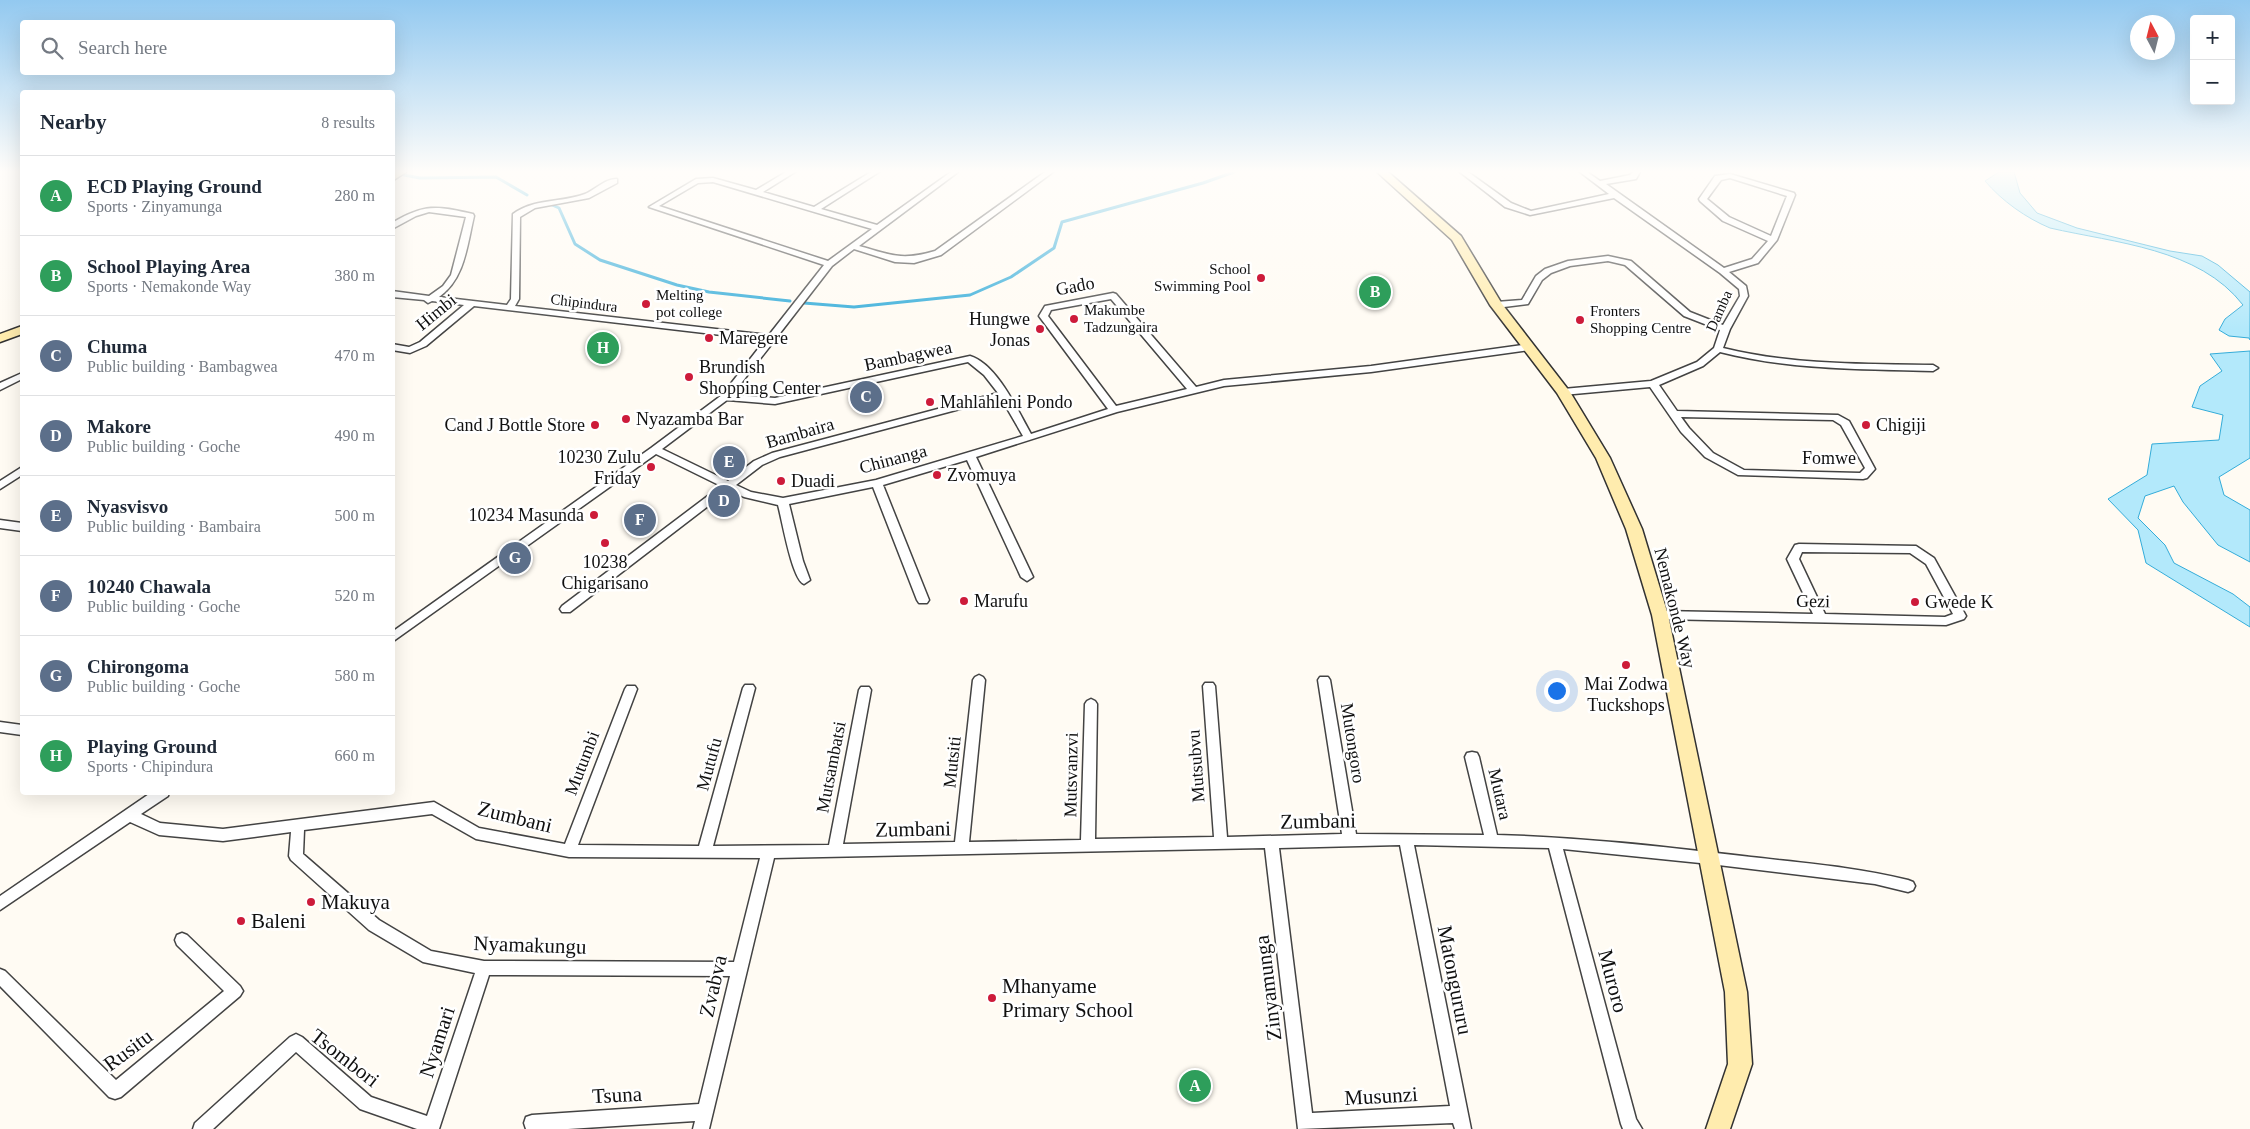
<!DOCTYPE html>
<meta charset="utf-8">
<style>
:root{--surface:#fff;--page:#f6f6f7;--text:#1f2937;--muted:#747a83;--line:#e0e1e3;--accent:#cd1b3a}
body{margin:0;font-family:Georgia,serif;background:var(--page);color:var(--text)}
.controls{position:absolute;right:15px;top:15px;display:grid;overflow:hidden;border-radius:5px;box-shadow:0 5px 20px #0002}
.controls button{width:45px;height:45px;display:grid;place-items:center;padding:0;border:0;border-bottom:1px solid var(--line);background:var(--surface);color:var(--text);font:25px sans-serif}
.compass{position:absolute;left:2130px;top:15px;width:45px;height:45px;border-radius:50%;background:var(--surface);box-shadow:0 5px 20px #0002;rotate:353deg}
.you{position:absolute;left:1556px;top:690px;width:18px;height:18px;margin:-12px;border:4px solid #fff;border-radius:50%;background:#1a73e8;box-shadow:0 0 0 8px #1a73e833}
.badge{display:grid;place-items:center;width:32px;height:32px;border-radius:50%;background:var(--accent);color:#fff;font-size:16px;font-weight:700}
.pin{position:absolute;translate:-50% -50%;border:2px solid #fff;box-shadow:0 1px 5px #0006}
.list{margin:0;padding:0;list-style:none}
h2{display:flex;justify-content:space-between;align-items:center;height:65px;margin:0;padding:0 20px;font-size:21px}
h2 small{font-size:16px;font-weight:400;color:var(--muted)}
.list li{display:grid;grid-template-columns:32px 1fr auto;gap:15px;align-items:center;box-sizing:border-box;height:80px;padding:0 20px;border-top:1px solid var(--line)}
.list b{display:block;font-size:19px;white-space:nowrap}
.list p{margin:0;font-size:16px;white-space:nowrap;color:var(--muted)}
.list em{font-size:16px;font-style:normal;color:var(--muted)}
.icon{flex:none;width:28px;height:28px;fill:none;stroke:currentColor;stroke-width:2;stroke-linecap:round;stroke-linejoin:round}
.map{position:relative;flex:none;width:2250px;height:1129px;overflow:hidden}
.search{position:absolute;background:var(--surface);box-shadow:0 5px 20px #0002;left:20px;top:20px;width:375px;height:55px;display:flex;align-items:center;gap:12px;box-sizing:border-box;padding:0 18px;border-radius:5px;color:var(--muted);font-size:19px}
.panel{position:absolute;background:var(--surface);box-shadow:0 5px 20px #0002;left:20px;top:90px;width:375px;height:705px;border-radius:5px}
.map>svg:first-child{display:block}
.water{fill:#b3e9fb;stroke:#34acd9}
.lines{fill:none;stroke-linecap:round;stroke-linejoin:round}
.stream{stroke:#34acd9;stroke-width:3}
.street-casing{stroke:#434343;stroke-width:3}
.secondary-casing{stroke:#323232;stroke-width:3}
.street{fill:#fff;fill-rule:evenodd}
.secondary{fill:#ffecae;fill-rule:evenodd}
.poi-dot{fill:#cd1b3a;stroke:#fff;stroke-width:2}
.labels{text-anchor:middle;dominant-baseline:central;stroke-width:5;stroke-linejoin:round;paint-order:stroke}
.far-poi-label{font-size:15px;fill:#101010;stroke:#fff;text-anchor:start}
.far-street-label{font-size:15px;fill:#101010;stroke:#fff}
.street-label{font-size:18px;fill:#101010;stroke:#fff}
.poi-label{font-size:18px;fill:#101010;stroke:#fff;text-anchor:start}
.near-street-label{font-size:21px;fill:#101010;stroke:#fff}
.near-poi-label{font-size:21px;fill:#101010;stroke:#fff;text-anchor:start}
</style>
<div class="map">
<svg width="2250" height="1129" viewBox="0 0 2250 1129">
<rect width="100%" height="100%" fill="#fffbf3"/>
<path class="water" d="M1999,172h15l6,21 17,20 40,15 93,23 32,5 16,9 32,27v48l-1,-2 -20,-2 -10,-6 6,-11 18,-14c-44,-57 -128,-62 -193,-77 -24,-10 -48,-27 -65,-47z
M2250,351v107l-31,19 5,18 26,15v52l-32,-17 -35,-43 -9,-16 -29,10 -7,22 27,27 9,18 59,31 17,13v20l-104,-64 -8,-33 -30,-31 39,-24 5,-31 67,-4 4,-25 -31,-8 8,-21 22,-15 -12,-17z"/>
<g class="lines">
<path class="stream" d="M404,175l16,3 76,-1 31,18
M550,204l9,4 16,36 25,16 77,25 32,7 81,9
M804,303l50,4 116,-12 41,-18 43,-29 8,-26 141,-39 31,-11"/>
<g class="street-casing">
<path id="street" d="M786,172h9l-32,20 51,15 57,-35h8l-58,37 56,16 74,-53h7l-99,74c33,9 42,15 76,5l110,-79h8l-112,83 -27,8 -19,-1 -41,-13 -22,17 -55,71 -1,3 -2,1 -42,54 43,3 195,-42c27,8 48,55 61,78l77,-25 -69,-93 6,-10 68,-13 3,1 80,93 28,-7 147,-14 158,-22 5,3 -5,3 -158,22 -147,14 -107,26 -141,45 57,120 -6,4 -6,-4 -54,-117 -84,25 46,115 -2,3h-8l-2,-3 -44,-113 -84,17 14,57 7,19 -6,4c-12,-4 -22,-65 -26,-79l-34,-8 -15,-7 -159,122h-8l-2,-3 2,-3 159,-120 -65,-32 -264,188v-10l259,-184 71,-53 43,-55 -291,-34 -48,40 -16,7 -18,-3v-6l17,3 11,-5 44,-37 -32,-4 -4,2 -4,-3 -32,-3v-6l37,5 14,-10 8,-11 15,-58 -37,-5 -13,4 -24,13v-6c33,-20 45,-17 81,-9l1,2c-7,29 -9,63 -35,81l68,8 4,-6 2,-85c22,-16 48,-11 72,-20 10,-4 21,-16 32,-15v4l-28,15 -54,10 -15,9 -1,82 -4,7 254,29 55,-70 -175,-58 47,-28 17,-1 43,12zM713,182l159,47 -44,32 -169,-55 39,-23zM1111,299l76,90 -71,17 -68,-90 3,-6zM968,362l16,13 14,18 -226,60 -18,8 -26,20 -66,-32 65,-49 48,4zM1001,398l22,38 -147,44 -93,18 -32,-6 -15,-7 26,-20 18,-8z
M1460,172h8l43,31 20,8 78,-17 -29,-22h7l13,9 30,-6 3,-3h7l-4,7 -30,5 118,84 28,-9 16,-18 -45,-20 -23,-20 -1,-2 16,-23 15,-2 64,19 1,2 -18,45 -19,23 -29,9 17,14 2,10 -18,33 -7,19c69,17 139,16 210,17l5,3 -5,3c-72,-2 -143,-1 -213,-19l-17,14 -44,19 18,26 161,4 11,6 26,48 -8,9 -4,1 -125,-4 -33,-18 -24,-25 -31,-45 -87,8 -5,-3 5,-3 88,-8 46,-19 17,-14 6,-18 -36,-14 -59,-51 -17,-4 -38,5 -19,7 -9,7 -14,24 -32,4 -4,-3 4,-3 26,-2 14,-24 9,-7 23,-8 40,-5 23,5 59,51 33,13 17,-29 -1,-7 -19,-16 -106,-75 -84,17 -25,-8zM1730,178l57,18 -16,40 -42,-19 -22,-18 14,-19zM1681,417l152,3 8,5 24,43 -5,5 -116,-3 -31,-17 -24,-25z
M22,373v6l-22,11v-7z
M22,467v8l-22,14v-8z
M0,520l22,3v8l-22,-3z
M1799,544l117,2 18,12 32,58 -2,3 -18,6 -286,-6 -4,-1 -2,-3 2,-3 4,-1 153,3 -26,-55 8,-14zM1802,552l108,1 16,11 27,50 -8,3 -120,-3 -26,-55z
M979,675l4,2 2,3 -16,162 112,-2 4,-136 2,-3 4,-2 4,2 2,3 -2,135 119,-2 -11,-151 2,-3h8l2,3 12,151 115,-3 -24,-154 2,-3h8l2,3 26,154 128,1 -19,-78 2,-4 5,-1 5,1 2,4 18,78c85,2 169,12 254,22 52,6 105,10 157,23l5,2 2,4 -2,4 -5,2 -33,-8 -165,-20 -147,-15 73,270 6,10h-19l-2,-5 -72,-276 -135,-3 57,284h-16l-2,-6 -155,6 -33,-281 -491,10 -65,271h-16l2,-8 -127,8h-42l-2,-6 2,-6 6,-2 167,-11 31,-128 -241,-1 -50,154h-22l-57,-20 -64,-57 -83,77h-20l2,-6 95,-86 6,-3 6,3 69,60 56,19 48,-143 -52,-11 -54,-32 -78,-70 -2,-4 2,-24 -68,9 -64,-6 -29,-13 -130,88v-14l152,-104h17l-1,4 -27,18 19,9 63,6 211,-27 45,26 86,16 60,-155 2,-3h8l2,3 -59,156 121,1 44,-158 2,-3h8l2,3 -42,158 116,-1 30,-155 2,-3h8l2,3 -28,154 112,-2 18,-162 2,-3zM432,814l44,25 93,18 191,1 -26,104 -250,-1 -53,-10 -52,-31 -76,-66 1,-24zM1400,845l50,261 -138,7 -33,-265z
M0,722l22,3v10l-22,-3z
M182,933l5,2 53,51 3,5 -3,5 -119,101 -6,2 -6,-2 -109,-111v-17l5,2 111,109 108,-89 -47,-46 -2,-5 2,-5z"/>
</g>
<g class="secondary-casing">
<path id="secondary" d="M394,172h12l-14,9z
M1377,172h11l73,64 41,68 68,88 40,66 32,71 26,86 79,377 5,72 -22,65h-24l22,-65 -3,-72 -73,-377 -26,-86 -30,-71 -39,-65 -67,-88 -38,-65z
M22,326v8l-22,8v-8z"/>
</g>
<use href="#street" class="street"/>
<use href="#secondary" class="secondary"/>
</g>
<linearGradient id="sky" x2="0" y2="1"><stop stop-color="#93c9f0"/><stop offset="0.52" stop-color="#fffdfa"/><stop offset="1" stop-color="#fffdfa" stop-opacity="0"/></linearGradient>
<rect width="2250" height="330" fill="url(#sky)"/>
<g class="poi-dot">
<circle cx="1261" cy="278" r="5"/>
<circle cx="646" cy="304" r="5"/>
<circle cx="1074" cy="319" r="5"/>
<circle cx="1580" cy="320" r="5"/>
<circle cx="1040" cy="329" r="5"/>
<circle cx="709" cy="338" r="5"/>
<circle cx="689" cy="377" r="5"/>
<circle cx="930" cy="402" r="5"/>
<circle cx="626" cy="419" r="5"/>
<circle cx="595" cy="425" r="5"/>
<circle cx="1866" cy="425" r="5"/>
<circle cx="651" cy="467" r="5"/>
<circle cx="937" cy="475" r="5"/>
<circle cx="781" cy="481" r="5"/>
<circle cx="594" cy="515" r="5"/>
<circle cx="605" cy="543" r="5"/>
<circle cx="964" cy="601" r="5"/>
<circle cx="1915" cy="602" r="5"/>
<circle cx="1626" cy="665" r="5"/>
<circle cx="311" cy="902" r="5"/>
<circle cx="241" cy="921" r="5"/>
<circle cx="992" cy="998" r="5"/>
</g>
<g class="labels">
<g class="far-poi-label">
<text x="1251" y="269" text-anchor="end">School<tspan x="1251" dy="17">Swimming Pool</tspan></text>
<text x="656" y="295">Melting<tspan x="656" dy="17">pot college</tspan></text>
<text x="1084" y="310">Makumbe<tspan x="1084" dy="17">Tadzungaira</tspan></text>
<text x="1590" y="311">Fronters<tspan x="1590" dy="17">Shopping Centre</tspan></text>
</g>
<g class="far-street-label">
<text transform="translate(584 303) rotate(7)">Chipindura</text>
<text transform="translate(1719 311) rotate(-66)">Damba</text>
</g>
<g class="street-label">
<text transform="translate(1075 286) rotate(-11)">Gado</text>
<text transform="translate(436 312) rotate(-39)">Himbi</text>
<text transform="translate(908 356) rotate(-12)">Bambagwea</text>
<text transform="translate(800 433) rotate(-16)">Bambaira</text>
<text x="1829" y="458">Fomwe</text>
<text transform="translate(893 459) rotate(-15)">Chinanga</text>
<text transform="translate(1813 601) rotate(1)">Gezi</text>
<text transform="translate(1675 608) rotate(76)">Nemakonde Way</text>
<text transform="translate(1353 743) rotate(81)">Mutongoro</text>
<text transform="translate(952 762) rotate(-84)">Mutsiti</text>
<text transform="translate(582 763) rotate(-69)">Mutumbi</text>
<text transform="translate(709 764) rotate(-75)">Mutufu</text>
<text transform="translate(1196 766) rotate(-94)">Mutsubvu</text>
<text transform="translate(831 767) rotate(-79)">Mutsambatsi</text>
<text transform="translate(1071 775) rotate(-89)">Mutsvanzvi</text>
<text transform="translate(1500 794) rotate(77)">Mutara</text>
</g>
<g class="poi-label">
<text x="1030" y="319" text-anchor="end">Hungwe<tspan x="1030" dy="21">Jonas</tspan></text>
<text x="719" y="338">Maregere</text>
<text x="699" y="367">Brundish<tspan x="699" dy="21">Shopping Center</tspan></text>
<text x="940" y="402">Mahlahleni Pondo</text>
<text x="636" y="419">Nyazamba Bar</text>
<text x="585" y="425" text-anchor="end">Cand J Bottle Store</text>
<text x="1876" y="425">Chigiji</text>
<text x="641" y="457" text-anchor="end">10230 Zulu<tspan x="641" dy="21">Friday</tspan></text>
<text x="947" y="475">Zvomuya</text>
<text x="791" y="481">Duadi</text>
<text x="584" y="515" text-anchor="end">10234 Masunda</text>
<text x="605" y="562" text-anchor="middle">10238<tspan x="605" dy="21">Chigarisano</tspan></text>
<text x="974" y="601">Marufu</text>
<text x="1925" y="602">Gwede K</text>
<text x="1626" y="684" text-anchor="middle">Mai Zodwa<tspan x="1626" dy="21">Tuckshops</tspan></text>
</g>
<g class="near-street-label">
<text transform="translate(515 817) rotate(14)">Zumbani</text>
<text transform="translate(1318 821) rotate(-1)">Zumbani</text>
<text transform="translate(913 829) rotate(-1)">Zumbani</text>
<text transform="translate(530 945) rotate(2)">Nyamakungu</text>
<text transform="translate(1455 980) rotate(79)">Matongururu</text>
<text transform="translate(1613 981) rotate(75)">Muroro</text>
<text transform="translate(713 986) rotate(-77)">Zvabva</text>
<text transform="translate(1268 988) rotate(-97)">Zinyamunga</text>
<text transform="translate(437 1042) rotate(-72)">Nyamari</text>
<text transform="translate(128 1050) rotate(-37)">Rusitu</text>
<text transform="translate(345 1058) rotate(38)">Tsombori</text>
<text transform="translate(617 1095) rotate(-3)">Tsuna</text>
<text transform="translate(1381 1096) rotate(-3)">Musunzi</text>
</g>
<g class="near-poi-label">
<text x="321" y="902">Makuya</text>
<text x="251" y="921">Baleni</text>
<text x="1002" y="986">Mhanyame<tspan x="1002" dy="24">Primary School</tspan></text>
</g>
</g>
</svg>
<div class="controls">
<button>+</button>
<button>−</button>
</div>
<svg class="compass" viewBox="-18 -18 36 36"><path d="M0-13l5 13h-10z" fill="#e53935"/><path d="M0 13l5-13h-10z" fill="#747a83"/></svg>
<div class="you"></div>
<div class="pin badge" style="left:1195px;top:1086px;background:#2e9e5b">A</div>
<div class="pin badge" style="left:1375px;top:292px;background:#2e9e5b">B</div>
<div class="pin badge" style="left:866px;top:397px;background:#5c6f8a">C</div>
<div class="pin badge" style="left:724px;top:501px;background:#5c6f8a">D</div>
<div class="pin badge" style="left:729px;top:462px;background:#5c6f8a">E</div>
<div class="pin badge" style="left:640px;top:520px;background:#5c6f8a">F</div>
<div class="pin badge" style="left:515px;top:558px;background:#5c6f8a">G</div>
<div class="pin badge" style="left:603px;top:348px;background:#2e9e5b">H</div>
<div class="search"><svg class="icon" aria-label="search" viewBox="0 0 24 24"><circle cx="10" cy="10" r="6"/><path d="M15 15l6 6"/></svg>Search here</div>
<section class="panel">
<h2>Nearby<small>8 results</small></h2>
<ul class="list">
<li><span class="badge" style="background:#2e9e5b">A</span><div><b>ECD Playing Ground</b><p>Sports · Zinyamunga</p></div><em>280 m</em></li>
<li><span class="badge" style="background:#2e9e5b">B</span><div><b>School Playing Area</b><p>Sports · Nemakonde Way</p></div><em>380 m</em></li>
<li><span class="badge" style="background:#5c6f8a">C</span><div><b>Chuma</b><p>Public building · Bambagwea</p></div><em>470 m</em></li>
<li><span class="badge" style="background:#5c6f8a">D</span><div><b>Makore</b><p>Public building · Goche</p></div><em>490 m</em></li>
<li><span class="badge" style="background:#5c6f8a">E</span><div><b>Nyasvisvo</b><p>Public building · Bambaira</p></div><em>500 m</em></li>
<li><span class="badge" style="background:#5c6f8a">F</span><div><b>10240 Chawala</b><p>Public building · Goche</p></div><em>520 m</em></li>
<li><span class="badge" style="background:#5c6f8a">G</span><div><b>Chirongoma</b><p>Public building · Goche</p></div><em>580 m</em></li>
<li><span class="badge" style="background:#2e9e5b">H</span><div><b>Playing Ground</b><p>Sports · Chipindura</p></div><em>660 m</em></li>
</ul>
</section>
</div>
